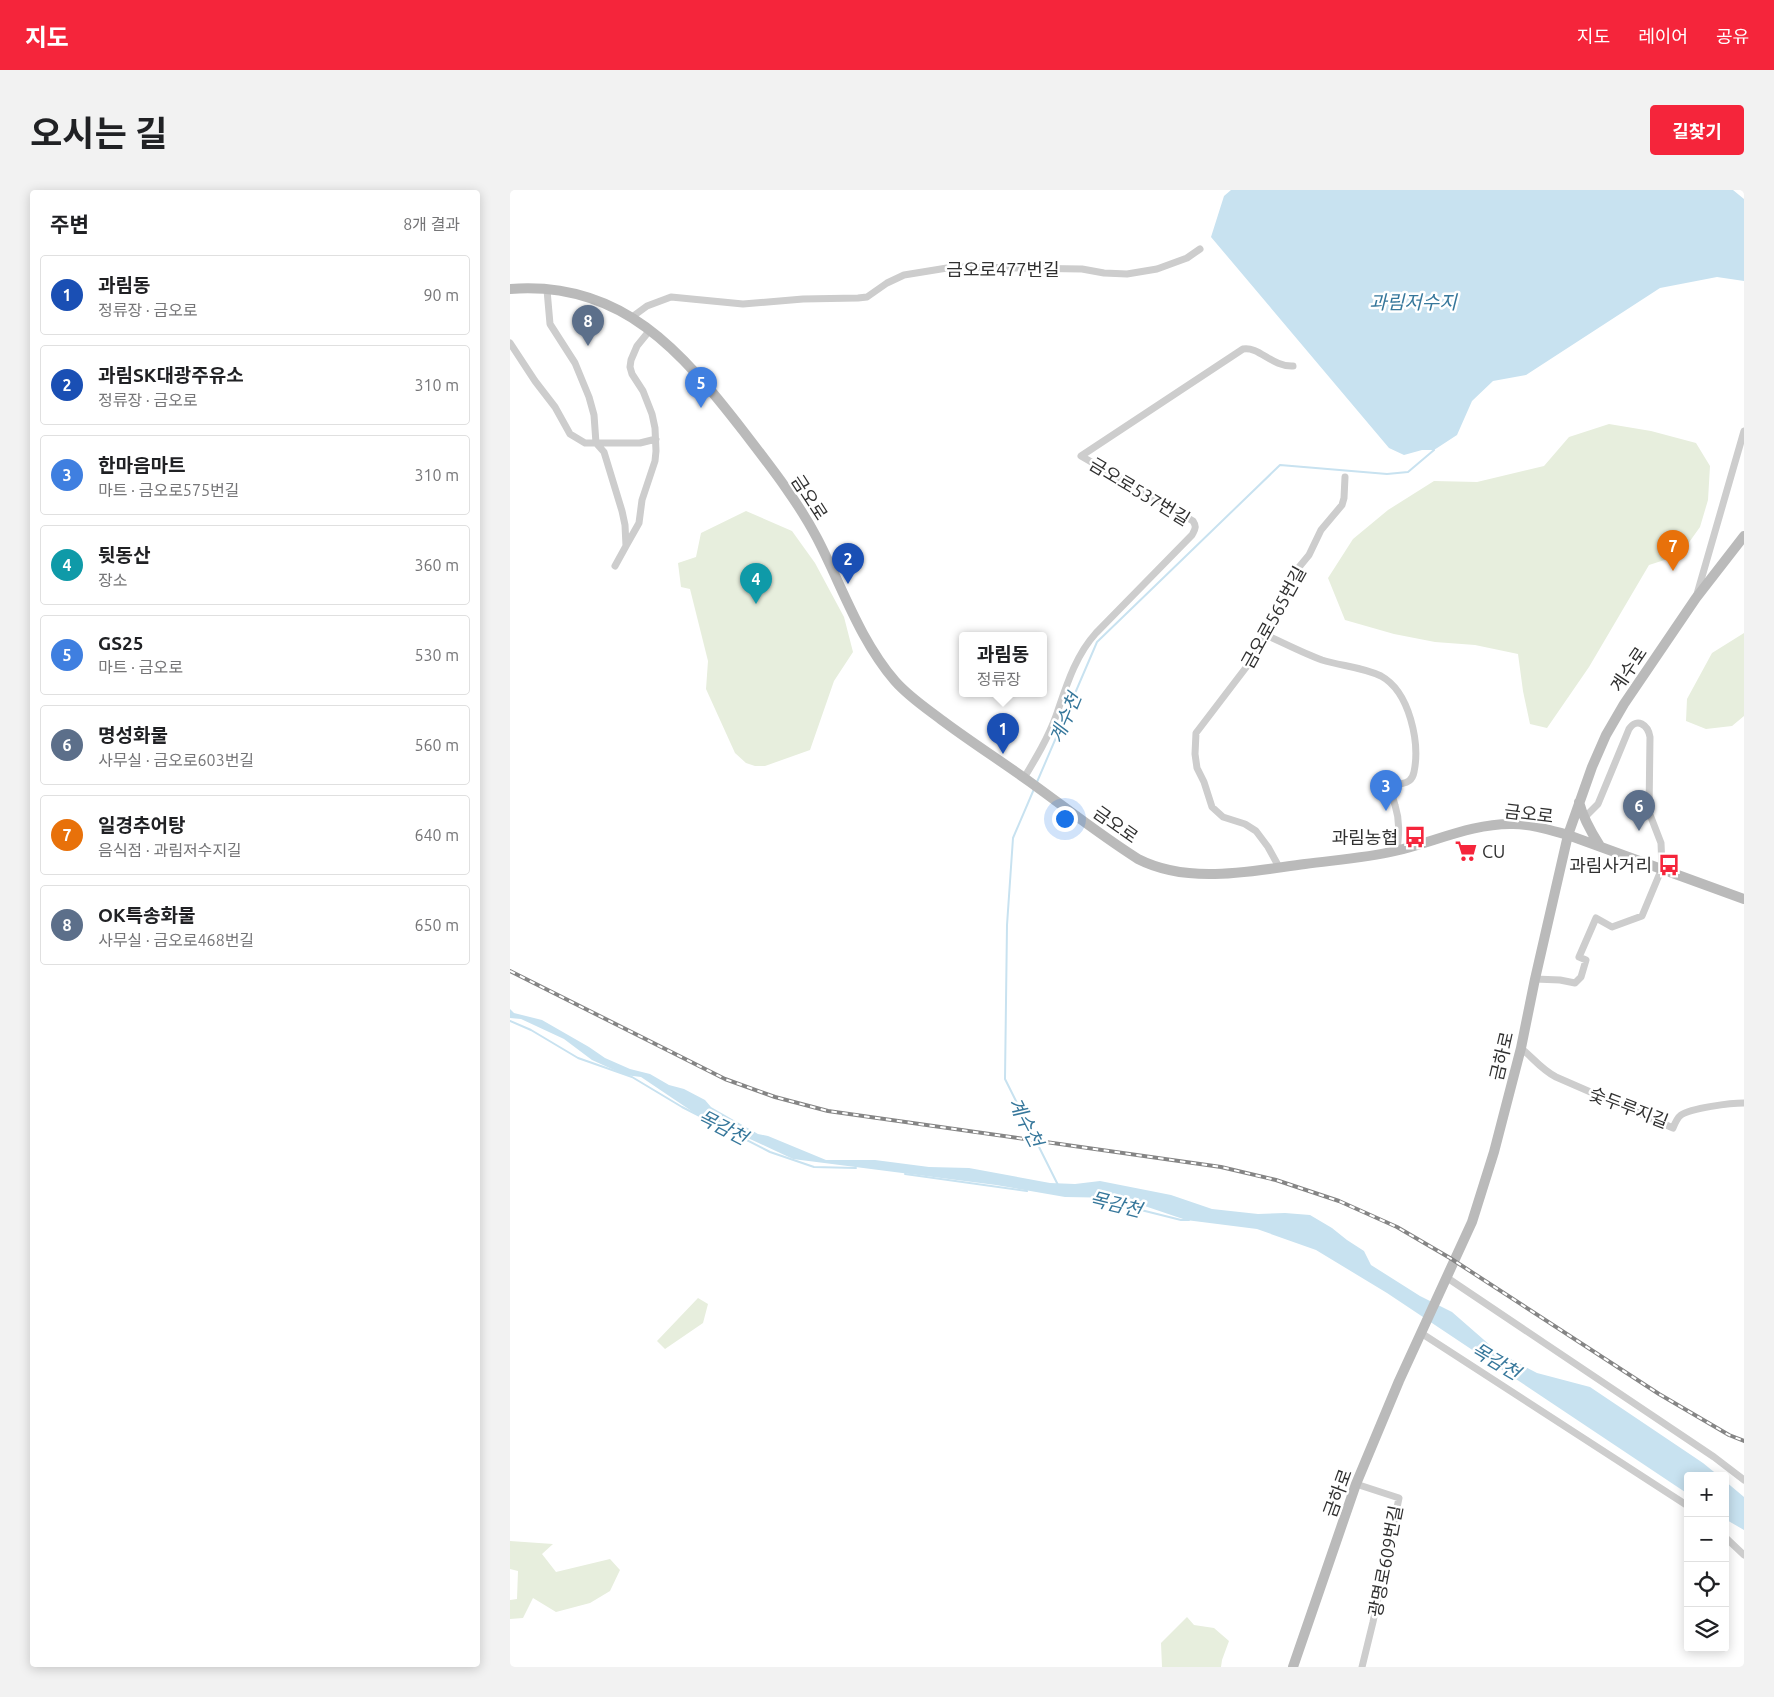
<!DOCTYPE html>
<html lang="ko">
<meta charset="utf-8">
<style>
:root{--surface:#fff;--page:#f2f2f2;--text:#202124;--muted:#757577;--line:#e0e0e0;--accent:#f5253b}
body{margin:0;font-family:Ubuntu,"Noto Sans KR",sans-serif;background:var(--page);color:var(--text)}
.controls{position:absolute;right:15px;bottom:15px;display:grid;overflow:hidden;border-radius:5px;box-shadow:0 2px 12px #0003}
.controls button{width:45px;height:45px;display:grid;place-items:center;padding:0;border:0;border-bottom:1px solid var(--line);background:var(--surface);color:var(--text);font:25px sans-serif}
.you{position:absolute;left:554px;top:628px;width:18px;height:18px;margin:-12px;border:4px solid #fff;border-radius:50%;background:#1a73e8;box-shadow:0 0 0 8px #1a73e833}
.badge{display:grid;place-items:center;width:32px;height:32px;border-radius:50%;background:var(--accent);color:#fff;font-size:16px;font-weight:700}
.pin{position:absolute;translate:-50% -41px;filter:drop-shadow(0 1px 2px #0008)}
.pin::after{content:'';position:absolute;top:26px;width:18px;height:15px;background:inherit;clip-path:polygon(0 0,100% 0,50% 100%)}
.popup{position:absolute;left:449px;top:442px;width:88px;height:65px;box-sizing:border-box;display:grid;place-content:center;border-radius:5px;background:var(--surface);filter:drop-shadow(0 1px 4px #0005);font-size:16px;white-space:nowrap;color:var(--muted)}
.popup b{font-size:19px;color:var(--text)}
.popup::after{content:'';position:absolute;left:50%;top:100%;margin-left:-10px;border:10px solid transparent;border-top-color:var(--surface)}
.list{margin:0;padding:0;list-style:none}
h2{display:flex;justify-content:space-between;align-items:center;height:65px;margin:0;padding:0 20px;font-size:21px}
h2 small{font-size:16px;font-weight:400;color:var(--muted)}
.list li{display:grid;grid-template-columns:32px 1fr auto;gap:15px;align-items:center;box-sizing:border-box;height:80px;margin:0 10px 10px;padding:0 10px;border:1px solid var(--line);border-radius:5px}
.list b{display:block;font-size:19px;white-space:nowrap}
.list p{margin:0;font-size:16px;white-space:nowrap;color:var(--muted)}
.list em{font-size:16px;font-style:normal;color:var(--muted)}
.icon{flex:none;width:28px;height:28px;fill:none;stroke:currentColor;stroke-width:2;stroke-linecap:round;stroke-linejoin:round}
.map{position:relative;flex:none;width:1234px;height:1477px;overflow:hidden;border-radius:5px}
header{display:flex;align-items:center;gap:30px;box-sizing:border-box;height:70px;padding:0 25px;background:var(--accent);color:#fff}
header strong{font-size:24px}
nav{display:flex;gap:28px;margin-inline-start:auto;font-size:18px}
.intro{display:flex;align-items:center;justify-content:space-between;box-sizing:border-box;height:120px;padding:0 30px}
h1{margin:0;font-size:35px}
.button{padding:12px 22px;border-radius:5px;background:var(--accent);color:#fff;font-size:18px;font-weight:700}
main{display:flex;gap:30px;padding:0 30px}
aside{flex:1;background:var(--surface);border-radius:5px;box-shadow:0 2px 12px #0003}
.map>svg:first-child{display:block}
.green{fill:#e7eedd}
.water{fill:#c8e2f0}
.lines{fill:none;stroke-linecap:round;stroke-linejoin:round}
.stream{stroke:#c8e2f0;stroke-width:2}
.minor{stroke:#cdcdcd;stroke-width:7}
.secondary{stroke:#bababa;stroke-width:10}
.rail-casing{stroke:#858585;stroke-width:4}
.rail{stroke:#fff;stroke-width:2;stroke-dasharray:5.5;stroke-linecap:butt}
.labels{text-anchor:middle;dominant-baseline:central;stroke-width:5;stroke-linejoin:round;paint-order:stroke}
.street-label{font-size:18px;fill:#303030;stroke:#fff}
.poi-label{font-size:18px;fill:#303030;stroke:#fff;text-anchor:end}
.water-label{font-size:19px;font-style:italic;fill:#36779b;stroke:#fff}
</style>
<header>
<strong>지도</strong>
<nav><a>지도</a><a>레이어</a><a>공유</a></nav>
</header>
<div class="intro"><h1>오시는 길</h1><a class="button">길찾기</a></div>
<main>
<aside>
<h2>주변<small>8개 결과</small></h2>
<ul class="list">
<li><span class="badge" style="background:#1a4fb4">1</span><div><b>과림동</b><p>정류장 · 금오로</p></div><em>90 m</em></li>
<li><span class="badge" style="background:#1a4fb4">2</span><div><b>과림SK대광주유소</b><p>정류장 · 금오로</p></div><em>310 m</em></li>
<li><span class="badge" style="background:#3f7fe0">3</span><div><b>한마음마트</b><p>마트 · 금오로575번길</p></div><em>310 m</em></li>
<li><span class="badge" style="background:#0f9aa8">4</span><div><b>뒷동산</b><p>장소</p></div><em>360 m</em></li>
<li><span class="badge" style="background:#3f7fe0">5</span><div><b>GS25</b><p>마트 · 금오로</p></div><em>530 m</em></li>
<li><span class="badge" style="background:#5c6f8a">6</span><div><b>명성화물</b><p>사무실 · 금오로603번길</p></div><em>560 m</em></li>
<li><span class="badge" style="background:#e8710a">7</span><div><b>일경추어탕</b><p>음식점 · 과림저수지길</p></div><em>640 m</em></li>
<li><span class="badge" style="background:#5c6f8a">8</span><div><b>OK특송화물</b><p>사무실 · 금오로468번길</p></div><em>650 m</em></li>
</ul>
</aside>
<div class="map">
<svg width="1234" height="1477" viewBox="0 0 1234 1477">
<rect width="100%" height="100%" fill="#fff"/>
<path class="green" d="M1099,234l42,7 45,12 14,23 -2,34 -8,27 -20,28 -31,10 -60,102 -42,61 -17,-4 -7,-33 -5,-37 -43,-9 -40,-3 -41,-8 -49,-14 -17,-42 25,-39 35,-29 46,-29 43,1 67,-16 25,-29z
M236,321l46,20 23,32 29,54 9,35 -19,29 -24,69 -45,16h-10l-9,-3 -11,-10 -29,-64 2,-28 -18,-72 -9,-2 -3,-24 18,-6 5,-24z
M1234,443v83l-12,10 -26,3 -20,-8 1,-22 25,-46z
M188,1108l10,6 -5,19 -38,26 -8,-8z
M0,1351l43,3 -11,10 14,18 54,-13 10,11 -10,21 -20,12 -34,9 -23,-14 -10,20 -13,1v-19l7,-1 1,-28 -8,-2z
M677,1427l7,8 20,3 15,13 -7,19 -1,7h-59l-1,-24z"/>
<path class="water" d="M721,0h502l11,9v82l-27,-4 -57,11 -134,87 -33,6 -21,20 -15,34 -23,15h-12l-18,5 -15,-7 -178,-211 13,-41z
M0,819l4,4 28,7 47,27 16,11 25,11 20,5 19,11 15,4 21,11 6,7 47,27 10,2 58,24h49l54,7 40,1 81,15 25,1 25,-3 71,14 41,14 46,5 27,-1 25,2 22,13 15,12 17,11 7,14 49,31 32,16 47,41 38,20 53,14 113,76 16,13h-31v18l-301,-201 -71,-43 -59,-21 -71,-9 -65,-22 -56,-1 -69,-12 -203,-26 -97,-45 -55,-37 -16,-2 -33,-15 -28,-21 -43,-20 -11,-1z
M1215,1291l19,16v33l-19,-11z"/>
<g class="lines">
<path class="stream" d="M527,592l60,-140 183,-177 107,9 21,-2 26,-22
M524,599l-21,49 -6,87 -2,154 53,106
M0,831l21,9 47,28 54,19 50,30 88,45 44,15 42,1
M395,984l122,17
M583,1008l88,22h8"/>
<path class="minor" d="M37,100l3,34 25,39 14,34 5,18 2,28 8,9 18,59 3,14 1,21 -11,20
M122,127l15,-11 24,-9 72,7 60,-5 55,-1 9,-1 20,-14 17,-8 43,-7 14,-1 121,2 22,4 23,1 30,-5 30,-11 13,-9
M0,153l25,38 20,26 15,27 15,9h55l16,-4
M116,356l13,-23 3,-23 13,-39 1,-10 -1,-23 -3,-14 -9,-23 -11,-17 -2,-7 1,-7 6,-14 13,-16
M1187,404l47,-163
M756,445c18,8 37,18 56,25 19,6 40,7 59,16 29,16 39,67 33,96 -3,16 -18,8 -21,18 -2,5 1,11 2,15 5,16 4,29 2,46
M514,588c12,-20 24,-40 32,-62 10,-29 19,-60 40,-83l96,-98c3,-6 5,-8 1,-14l-112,-65 162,-107c16,-3 29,18 50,17
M769,677l-11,-20 -12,-16 -11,-7 -22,-7 -11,-10 -8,-25 -7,-14 -2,-14 1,-21 58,-76 41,-85 14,-17 12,-25 21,-25 2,-7 1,-21
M1025,789l25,1 15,3 6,-6 5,-17 -7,-3 17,-39 16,9 30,-11 20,-48 -1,-25 -12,-31 1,-75c-2,-12 -13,-20 -21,-8l-31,75 -14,14
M1011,858c12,10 21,22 35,29l117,51c2,-5 4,-10 8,-13 10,-7 50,-12 63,-12
M936,1087l268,180 30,23
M911,1143l267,173
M846,1294l43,14 -26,124 -11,45
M1215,1347l19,18"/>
<path class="secondary" d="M0,99c112,-9 172,63 234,143 26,34 53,68 73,106 25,48 42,101 78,143 14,16 31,27 48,40 28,21 58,40 87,61 36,26 70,53 108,77 51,26 113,12 167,5 30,-4 61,-6 90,-13 39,-9 78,-28 118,-27 19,0 37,6 55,11l176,64
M1069,612c4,16 12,30 21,44
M783,1477l63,-183 43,-103 73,-159 22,-70 27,-104 14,-69 33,-144 24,-68 14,-32 18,-31 72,-106 48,-62"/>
<g class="rail-casing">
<path id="rail" d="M0,781l215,108 50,18 53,14 393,56 55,13 63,21 58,26 53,31 209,136 70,41 15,6"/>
</g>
<use href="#rail" class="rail"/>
</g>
<defs>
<g id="bus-bare" transform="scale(1.725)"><path d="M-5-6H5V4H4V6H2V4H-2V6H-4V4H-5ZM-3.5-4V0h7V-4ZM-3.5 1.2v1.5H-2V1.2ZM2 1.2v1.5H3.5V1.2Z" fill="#f5253b" stroke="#fff" stroke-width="2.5" paint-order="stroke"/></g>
<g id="supermarket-bare" transform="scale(1.725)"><path d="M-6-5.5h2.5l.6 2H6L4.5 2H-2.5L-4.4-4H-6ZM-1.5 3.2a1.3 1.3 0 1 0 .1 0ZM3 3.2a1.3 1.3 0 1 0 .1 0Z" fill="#f5253b" stroke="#fff" stroke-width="2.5" paint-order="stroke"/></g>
</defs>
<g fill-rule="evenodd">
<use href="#bus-bare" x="905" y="647"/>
<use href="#supermarket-bare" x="956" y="661"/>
<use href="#bus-bare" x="1159" y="675"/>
</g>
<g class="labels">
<g class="street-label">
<text x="493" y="79">금오로477번길</text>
<text transform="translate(630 301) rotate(31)">금오로537번길</text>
<text transform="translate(300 307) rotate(57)">금오로</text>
<text transform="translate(763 427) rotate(-61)">금오로565번길</text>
<text transform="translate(1118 479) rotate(-56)">계수로</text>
<text transform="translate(1019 623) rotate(7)">금오로</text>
<text transform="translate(606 634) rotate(35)">금오로</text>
<text transform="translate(991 866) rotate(-77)">금하로</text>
<text transform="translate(1119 917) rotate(21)">숯두루지길</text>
<text transform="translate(827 1303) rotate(-70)">금하로</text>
<text transform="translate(875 1371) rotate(-79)">광명로609번길</text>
</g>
<g class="poi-label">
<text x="888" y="647">과림농협</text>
<text x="972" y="661" text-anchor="start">CU</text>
<text x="1142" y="675">과림사거리</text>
</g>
<g class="water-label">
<text x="903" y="112">과림저수지</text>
<text transform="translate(555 528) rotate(-67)">계수천</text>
<text transform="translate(516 932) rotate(63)">계수천</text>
<text transform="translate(213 937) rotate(27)">목감천</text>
<text transform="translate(606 1014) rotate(14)">목감천</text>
<text transform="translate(986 1171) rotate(31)">목감천</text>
</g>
</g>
</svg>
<div class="controls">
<button>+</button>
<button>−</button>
<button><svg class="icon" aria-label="locate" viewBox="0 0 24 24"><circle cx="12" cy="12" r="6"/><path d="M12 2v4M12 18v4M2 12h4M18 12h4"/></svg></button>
<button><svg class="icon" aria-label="layers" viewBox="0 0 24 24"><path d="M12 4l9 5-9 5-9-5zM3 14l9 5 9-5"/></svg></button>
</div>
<div class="you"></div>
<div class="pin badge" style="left:493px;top:564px;background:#1a4fb4">1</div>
<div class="popup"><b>과림동</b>정류장</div>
<div class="pin badge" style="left:338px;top:394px;background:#1a4fb4">2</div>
<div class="pin badge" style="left:876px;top:621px;background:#3f7fe0">3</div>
<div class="pin badge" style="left:246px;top:414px;background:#0f9aa8">4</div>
<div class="pin badge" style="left:191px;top:218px;background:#3f7fe0">5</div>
<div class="pin badge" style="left:1129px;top:641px;background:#5c6f8a">6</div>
<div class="pin badge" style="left:1163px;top:381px;background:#e8710a">7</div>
<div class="pin badge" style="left:78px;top:156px;background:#5c6f8a">8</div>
</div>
</main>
